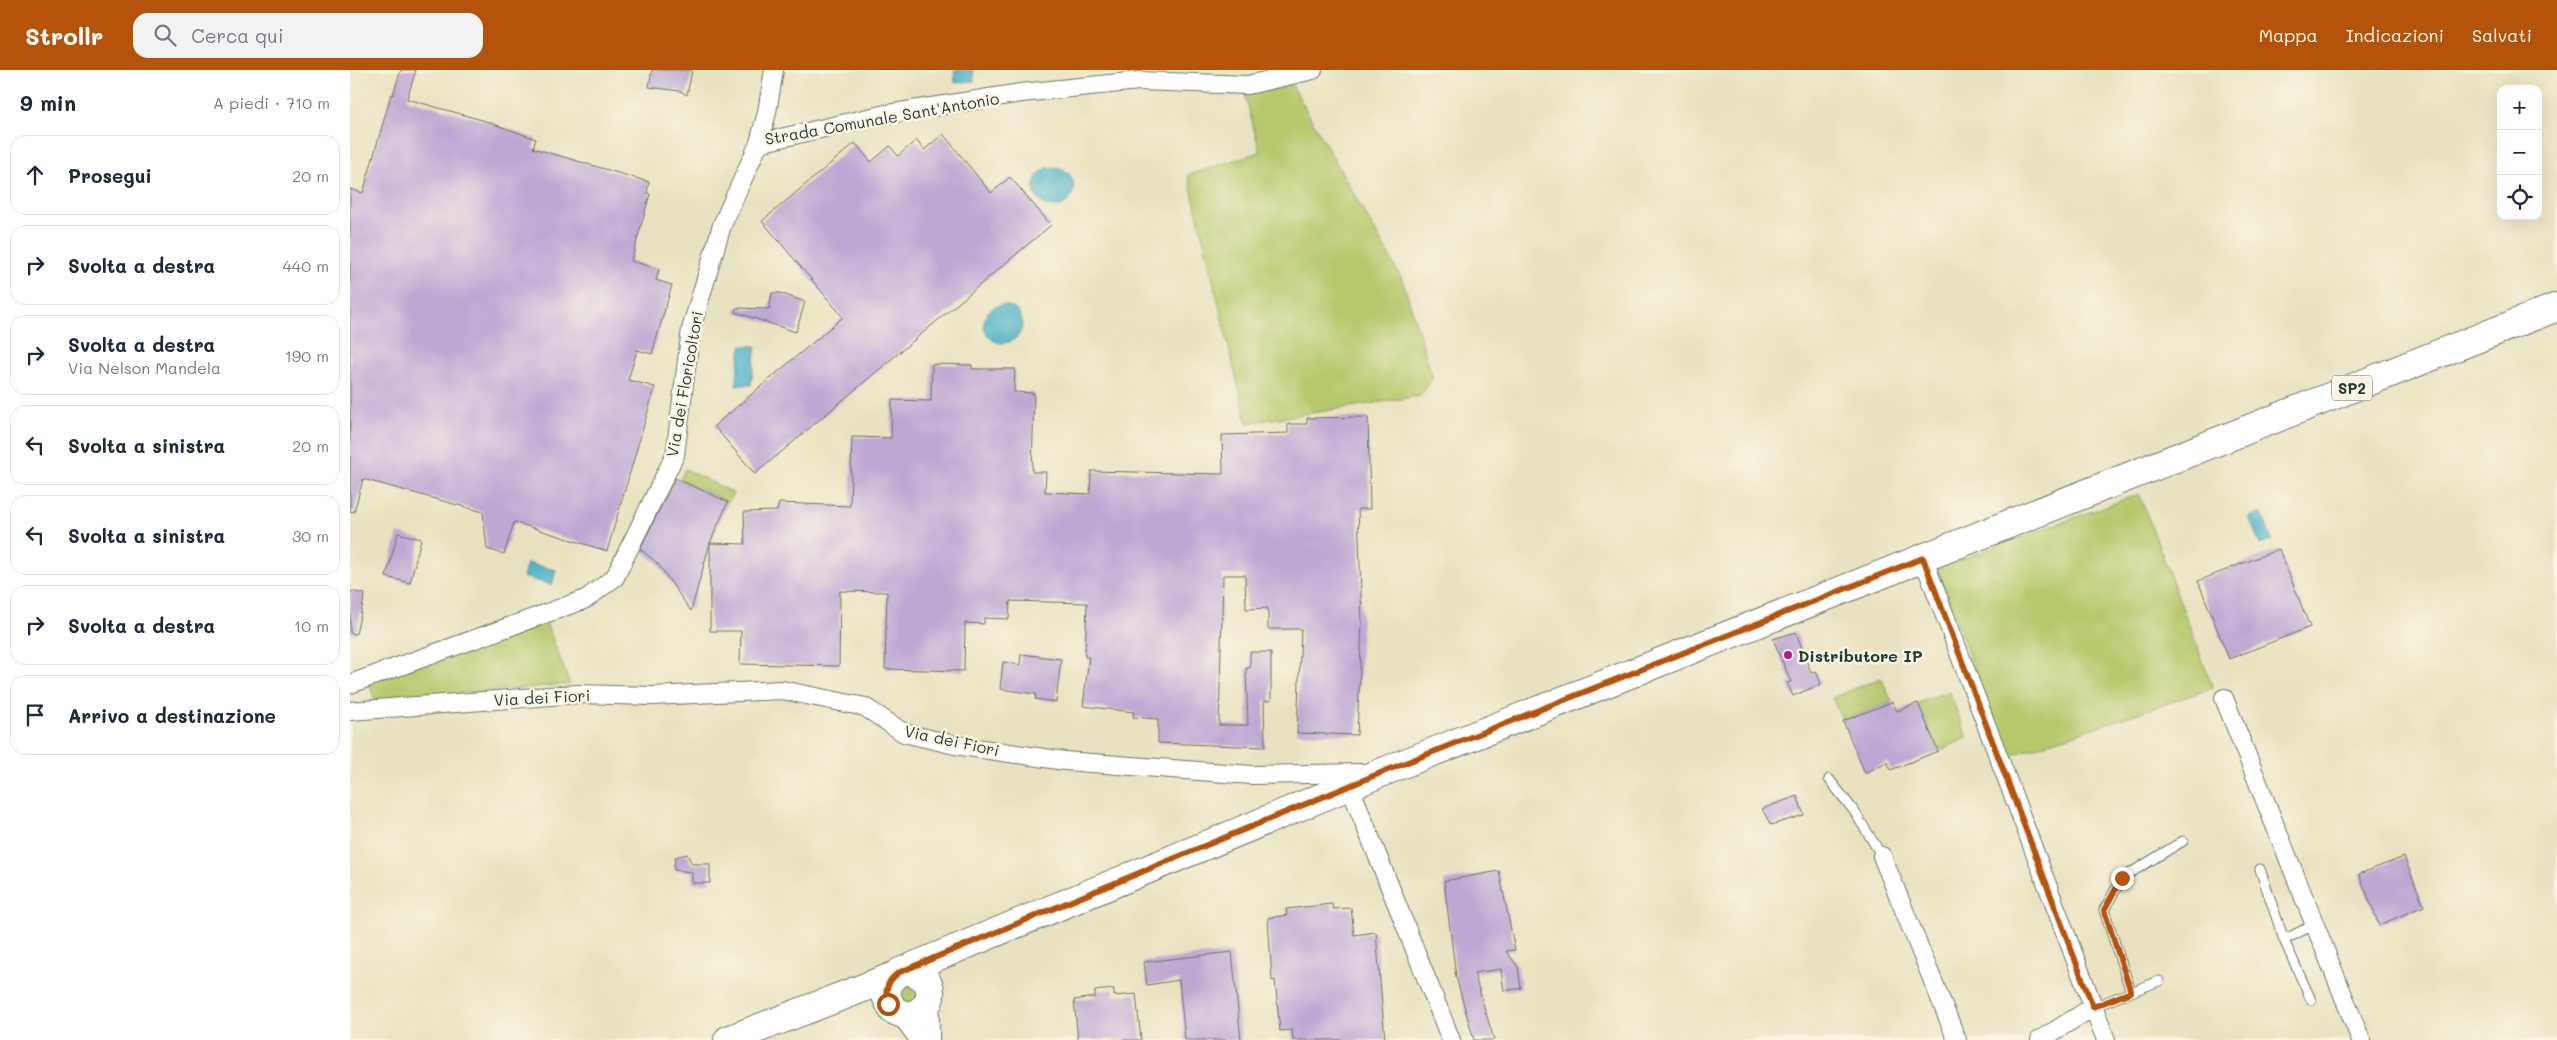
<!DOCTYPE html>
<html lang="it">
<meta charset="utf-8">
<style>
:root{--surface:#fff;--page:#f2f2f3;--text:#1f2937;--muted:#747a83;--line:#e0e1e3;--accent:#b45309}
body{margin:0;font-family:Mali,sans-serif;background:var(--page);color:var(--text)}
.controls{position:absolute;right:15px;top:15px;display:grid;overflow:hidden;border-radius:10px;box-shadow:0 5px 20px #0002}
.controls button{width:45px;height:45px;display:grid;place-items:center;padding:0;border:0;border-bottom:1px solid var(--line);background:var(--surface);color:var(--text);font:25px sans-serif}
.stop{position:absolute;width:15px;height:15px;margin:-11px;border:4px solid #b45309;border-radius:50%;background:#fff}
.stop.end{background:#b45309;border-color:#fff;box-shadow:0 1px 5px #0008}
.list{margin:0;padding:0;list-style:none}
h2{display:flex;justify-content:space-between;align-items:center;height:65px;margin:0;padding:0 20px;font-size:21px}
h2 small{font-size:16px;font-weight:400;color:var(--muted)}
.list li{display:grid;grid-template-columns:32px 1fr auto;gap:15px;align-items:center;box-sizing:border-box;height:80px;margin:0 10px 10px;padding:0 10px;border:1px solid var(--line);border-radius:15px}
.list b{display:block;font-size:19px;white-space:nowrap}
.list p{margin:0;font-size:16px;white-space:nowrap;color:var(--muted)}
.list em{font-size:16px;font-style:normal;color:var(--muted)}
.icon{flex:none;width:28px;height:28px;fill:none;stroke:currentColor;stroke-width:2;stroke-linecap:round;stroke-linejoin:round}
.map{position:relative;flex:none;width:2207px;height:970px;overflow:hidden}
header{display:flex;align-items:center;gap:30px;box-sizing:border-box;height:70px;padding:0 25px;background:var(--accent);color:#fff}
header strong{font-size:24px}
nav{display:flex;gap:28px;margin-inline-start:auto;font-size:18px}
.search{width:350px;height:45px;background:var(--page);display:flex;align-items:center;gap:12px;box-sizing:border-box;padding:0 18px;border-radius:15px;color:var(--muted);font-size:19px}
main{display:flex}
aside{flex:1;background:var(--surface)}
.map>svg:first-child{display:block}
.green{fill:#b6c96d;stroke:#6a8350}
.water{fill:#48b1c7;stroke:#34777e}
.building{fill:#bea9d4}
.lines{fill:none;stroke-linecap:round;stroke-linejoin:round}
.service-casing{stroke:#667765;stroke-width:11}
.minor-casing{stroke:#667765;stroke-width:20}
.primary-casing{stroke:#667765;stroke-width:30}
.service{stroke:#fff;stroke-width:9}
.minor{stroke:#fff;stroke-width:18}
.primary{stroke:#fff;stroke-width:28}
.route{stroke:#b45309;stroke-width:6}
.poi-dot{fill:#b5179e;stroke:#fcf5e5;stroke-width:2}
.labels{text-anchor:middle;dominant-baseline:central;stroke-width:5;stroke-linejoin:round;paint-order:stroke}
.shield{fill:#fcf5e5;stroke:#617469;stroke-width:1}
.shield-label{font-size:15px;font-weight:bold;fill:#1f3d34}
.street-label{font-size:16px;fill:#1f3d34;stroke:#fcf5e5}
.poi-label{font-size:16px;font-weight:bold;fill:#1f3d34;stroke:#fcf5e5;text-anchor:start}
</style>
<header>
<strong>Strollr</strong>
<div class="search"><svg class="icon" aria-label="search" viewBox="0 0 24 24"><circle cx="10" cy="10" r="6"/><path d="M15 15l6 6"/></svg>Cerca qui</div>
<nav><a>Mappa</a><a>Indicazioni</a><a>Salvati</a></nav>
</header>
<main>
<aside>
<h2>9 min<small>A piedi · 710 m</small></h2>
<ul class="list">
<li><svg class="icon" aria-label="ahead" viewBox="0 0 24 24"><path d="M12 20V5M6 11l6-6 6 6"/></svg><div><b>Prosegui</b></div><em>20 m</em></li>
<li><svg class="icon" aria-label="right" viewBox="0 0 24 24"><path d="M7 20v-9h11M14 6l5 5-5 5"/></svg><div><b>Svolta a destra</b></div><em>440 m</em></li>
<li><svg class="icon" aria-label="right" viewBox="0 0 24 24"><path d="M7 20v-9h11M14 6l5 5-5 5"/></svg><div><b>Svolta a destra</b><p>Via Nelson Mandela</p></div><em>190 m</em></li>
<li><svg class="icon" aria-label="left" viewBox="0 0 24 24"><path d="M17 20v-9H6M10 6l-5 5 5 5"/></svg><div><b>Svolta a sinistra</b></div><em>20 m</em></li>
<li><svg class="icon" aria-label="left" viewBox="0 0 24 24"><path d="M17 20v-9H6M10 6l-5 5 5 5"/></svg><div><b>Svolta a sinistra</b></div><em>30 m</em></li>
<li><svg class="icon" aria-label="right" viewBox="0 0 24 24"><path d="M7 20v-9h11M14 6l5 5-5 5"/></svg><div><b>Svolta a destra</b></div><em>10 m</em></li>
<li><svg class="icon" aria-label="arrive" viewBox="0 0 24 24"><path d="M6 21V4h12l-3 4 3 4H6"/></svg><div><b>Arrivo a destinazione</b></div></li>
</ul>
</aside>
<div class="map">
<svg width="2207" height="970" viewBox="0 0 2207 970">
<rect width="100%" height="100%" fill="#fcf5e5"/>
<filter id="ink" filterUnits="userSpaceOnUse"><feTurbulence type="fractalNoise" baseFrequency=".02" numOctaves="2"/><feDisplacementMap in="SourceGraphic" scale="10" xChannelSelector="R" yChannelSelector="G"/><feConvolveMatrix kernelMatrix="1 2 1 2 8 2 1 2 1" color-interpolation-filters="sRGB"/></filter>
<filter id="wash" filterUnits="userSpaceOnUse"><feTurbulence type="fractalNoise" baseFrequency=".0096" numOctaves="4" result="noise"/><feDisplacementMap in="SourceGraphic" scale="20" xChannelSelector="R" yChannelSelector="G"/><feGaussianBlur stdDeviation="1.12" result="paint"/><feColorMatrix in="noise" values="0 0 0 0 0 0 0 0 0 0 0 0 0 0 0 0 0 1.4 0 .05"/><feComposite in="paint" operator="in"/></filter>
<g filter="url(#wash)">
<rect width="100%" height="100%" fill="#e9e2c0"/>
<path class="green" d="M942,15l110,194 31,99 -13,18 -173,27 -59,-248 72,-23 -15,-57z
M335,399l48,24 -5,9 -48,-22z
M1789,424l74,194 -207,69 -69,-189z
M195,550l25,64 -195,17 -6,-18z
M1531,608l11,24 -49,19 -11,-23z
M1599,621l18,47 -29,13 -20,-48z
M553,911l17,8 -9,21 -18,-20z"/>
<path class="water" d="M604,0h19l1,11 -19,2z
M684 117a20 20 0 1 1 40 0a20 20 0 1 1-40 0Z
M634 254a19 19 0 1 1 38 0a19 19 0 1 1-38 0Z
M391,276h15l-5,39h-15z
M1912,443l10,27 -12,5 -11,-28z
M177,493l29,7 -4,15 -29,-8z"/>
<g id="blocks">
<path class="building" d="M51,0h15l-9,29 75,21 54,19 -3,9 116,34 -2,11 3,1 -19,67 28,8 -3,11 16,5 -20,69 -15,-4 -9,30 27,7 -48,164 -93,-29 -10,32 -17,-5 -4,-37 -120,-33 -9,33 -4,-1v-322l13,4 28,-98h2z
M302,0h40l-5,25 -7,-4 -31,-4z
M593,64l48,59 19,-16 41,48 -296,249 -41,-48 129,-109 -81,-96 93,-78 16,19 19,-16 8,10 18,-16 8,10z
M422,223h8l25,9 -9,30 -61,-20 1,-4 33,1z
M582,294l40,1v4h43l-1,23 20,1 -2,79h14l-1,20 45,2 1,-23 132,3 -1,-39 66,-2v-9h19v-6l61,-1 2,92h-12l4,113 -5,113 -60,-2 4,-104h-33v-21l-22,1 -1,-34h-22l-4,150h29l-2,-57h4v-16h21v49h-7l1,46 -107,-4v-24l-25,-2 1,-5 -51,-6 6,-49h-4l2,-54 -77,-2 -1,18 -25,-1v6l-19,-1 -1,48 -79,-2 2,-77 -47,-1 -1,75 -99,-2 1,-33h-31v-88l35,1 -1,-32 33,-1 2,-8 71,3 2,-69 39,1 1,-38 39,1z
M325,408l53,24 -18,41 -19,68 -33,-47 -18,-15z
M48,463l23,6 -11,44 -24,-6z
M1929,479l31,78 -81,32 -31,-78z
M0,521l15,3 -9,40 -6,-1z
M1446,562l15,41 5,-2 5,13 -28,12 -6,-13 4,-1 -18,-43z
M671,584l40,5 -5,43 -21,-3 1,-5 -36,-5 3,-27 17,3z
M1542,632l5,9 21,-8 20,48 -47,19 -4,-8 -22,11 -22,-52z
M1447,726l7,19 -33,10 -9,-16z
M337,784l5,10h18v19h-18v-11l-18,-2 1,-13z
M2054,787l20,49 -45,19 -20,-51z
M1149,801l16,79 -9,1 12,16 3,21 -17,3 -3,-22 -27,4 20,67h-20l-18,-63 -12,-96z
M982,834l1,5 18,-1 3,27 22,-3 9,108h-92l-1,-10 -12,1 -5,-51 -3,1 -4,-63 19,-3 -1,-6z
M882,882l9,88h-56l-6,-60 -32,5 -3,-23z
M764,919v7l22,-2 5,46h-63l-4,-40 21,-3v-6z"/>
</g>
</g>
<g filter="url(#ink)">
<use href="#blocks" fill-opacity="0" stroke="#667765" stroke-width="1"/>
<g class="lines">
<g class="service-casing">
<path id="service" d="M1479,709l25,32 28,45
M1910,799l24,71
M1781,922l-27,-82 18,-32 61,-37
M1961,930l-27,-60 31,-16
M1743,937l66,-26"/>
</g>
<g class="minor-casing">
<path id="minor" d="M409,73l122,-28 140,-22 118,-12 109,4 65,-15
M1573,488l183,482
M0,614l236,-85 29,-22 60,-122 16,-126 31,-104 37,-82 8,-31 7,-42
M1874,628l137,342
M0,641l227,-17 75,2 130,-6 83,17 39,26 51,12 110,16 187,14 114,-2
M1000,717l101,253
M1532,786l75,184
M580,929v41
M550,944l19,26
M1690,970l53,-33"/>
</g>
<g class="primary-casing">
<path id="primary" d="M557,901c31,4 31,40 0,45l-14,-6 -7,-14 3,-14 11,-10 495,-205 1162,-460
M378,970l166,-64"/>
</g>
<use href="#service" class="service"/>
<use href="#minor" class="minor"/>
<use href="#primary" class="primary"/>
</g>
</g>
<g class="lines" filter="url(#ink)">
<path class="route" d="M538,934c-4,-14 0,-25 12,-32l495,-205 528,-209 170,449 38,-15 -27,-82 18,-32"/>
</g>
<circle class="poi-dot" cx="1438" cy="585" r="5"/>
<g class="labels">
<rect class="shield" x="1982" y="305.5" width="40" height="25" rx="4"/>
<g class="shield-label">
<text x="2002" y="318">SP2</text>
</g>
<g class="street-label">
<text transform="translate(532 48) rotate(-10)">Strada Comunale Sant'Antonio</text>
<text transform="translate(334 314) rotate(-80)">Via dei Floricoltori</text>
<text transform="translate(192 627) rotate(-3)">Via dei Fiori</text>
<text transform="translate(602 670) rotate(12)">Via dei Fiori</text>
</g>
<g class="poi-label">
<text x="1448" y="585">Distributore IP</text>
</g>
</g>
</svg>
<div class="controls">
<button>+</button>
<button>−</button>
<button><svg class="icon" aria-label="locate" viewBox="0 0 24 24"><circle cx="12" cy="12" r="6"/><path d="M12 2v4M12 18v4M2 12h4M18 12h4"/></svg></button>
</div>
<div class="stop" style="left:538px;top:934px"></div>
<div class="stop end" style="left:1772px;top:808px"></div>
</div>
</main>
